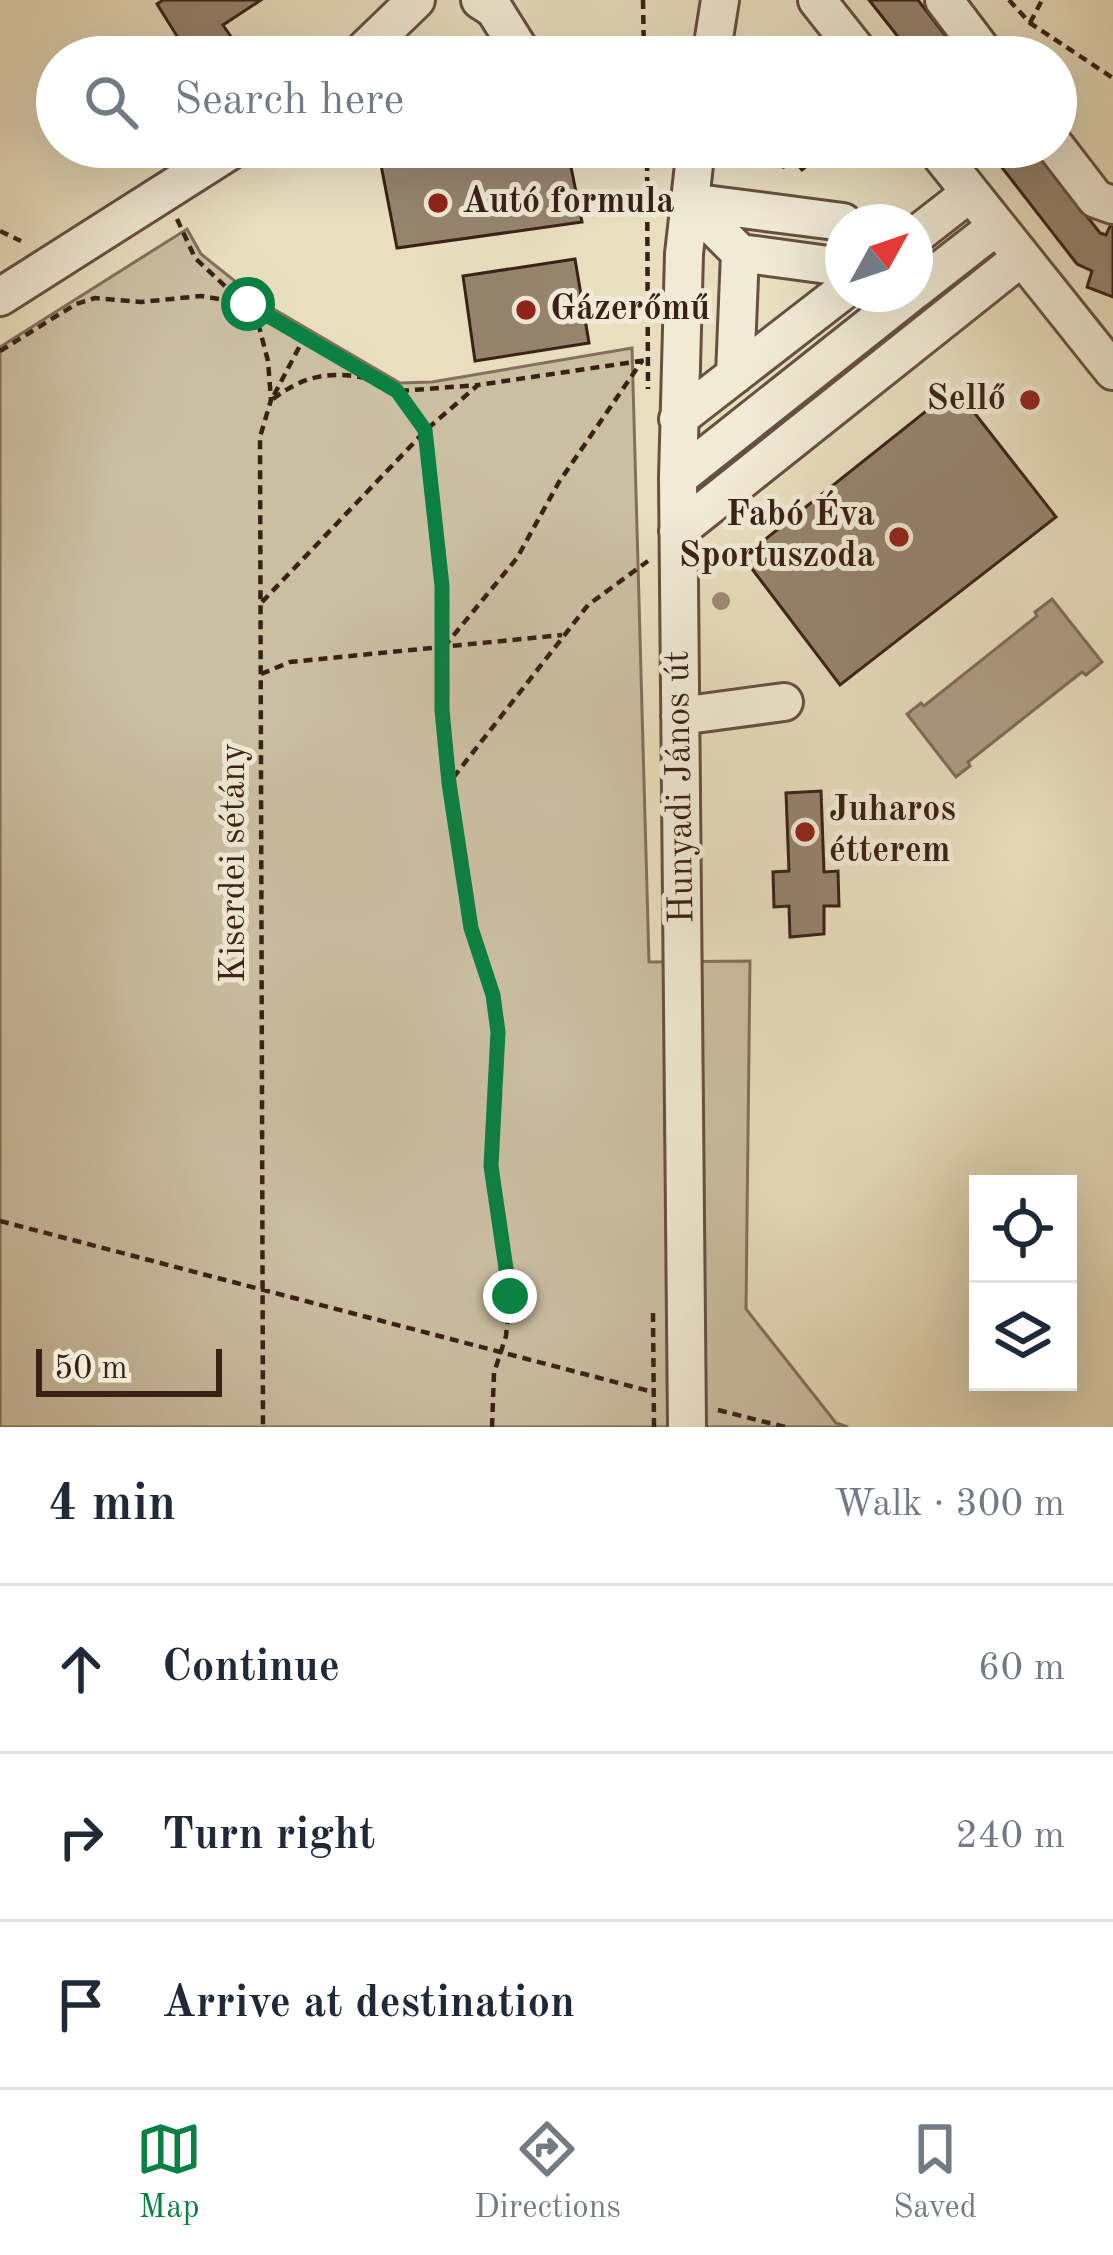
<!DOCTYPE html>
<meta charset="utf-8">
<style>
:root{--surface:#fff;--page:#f6f6f7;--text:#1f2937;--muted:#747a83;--line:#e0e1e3;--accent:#0b8043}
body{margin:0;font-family:"Old Standard TT",serif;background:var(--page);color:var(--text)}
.controls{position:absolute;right:36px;bottom:36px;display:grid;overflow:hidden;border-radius:0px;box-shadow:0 12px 48px #0002}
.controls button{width:108px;height:108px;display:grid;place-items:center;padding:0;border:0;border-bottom:3px solid var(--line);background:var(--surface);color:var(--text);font:60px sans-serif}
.compass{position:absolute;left:825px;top:204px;width:108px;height:108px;border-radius:50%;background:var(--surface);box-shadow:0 12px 48px #0002;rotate:50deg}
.scale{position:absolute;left:36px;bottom:30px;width:186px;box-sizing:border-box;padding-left:12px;border:6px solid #3a2116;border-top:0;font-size:33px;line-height:42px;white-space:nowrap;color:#3a2116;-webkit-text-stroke:9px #f1ead5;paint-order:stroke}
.stop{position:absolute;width:36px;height:36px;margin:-27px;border:9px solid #0b8043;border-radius:50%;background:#fff}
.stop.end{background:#0b8043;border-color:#fff;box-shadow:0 3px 12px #0008}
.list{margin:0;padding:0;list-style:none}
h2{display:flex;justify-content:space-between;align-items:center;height:156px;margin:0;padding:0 48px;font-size:51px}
h2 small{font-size:39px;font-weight:400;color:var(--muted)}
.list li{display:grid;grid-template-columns:78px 1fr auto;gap:36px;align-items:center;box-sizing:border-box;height:168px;padding:0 48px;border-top:3px solid var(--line)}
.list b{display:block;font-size:45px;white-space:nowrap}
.list em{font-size:39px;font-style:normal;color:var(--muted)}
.icon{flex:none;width:66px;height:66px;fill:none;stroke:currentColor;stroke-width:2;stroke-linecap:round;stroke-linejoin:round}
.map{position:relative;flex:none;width:1113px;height:1427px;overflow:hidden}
.search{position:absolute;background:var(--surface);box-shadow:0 12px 48px #0002;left:36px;right:36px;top:36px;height:132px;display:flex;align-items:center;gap:30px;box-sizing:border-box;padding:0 42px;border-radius:66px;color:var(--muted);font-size:45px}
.sheet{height:660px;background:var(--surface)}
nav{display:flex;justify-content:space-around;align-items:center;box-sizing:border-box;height:168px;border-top:3px solid var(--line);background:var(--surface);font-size:33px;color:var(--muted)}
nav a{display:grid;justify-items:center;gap:6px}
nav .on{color:var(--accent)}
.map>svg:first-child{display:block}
.green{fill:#cbbfa2;stroke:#82705c;stroke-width:3}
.water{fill:#ae9e86;stroke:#806c59;stroke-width:3}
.building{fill:#95846e;stroke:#3a2116;stroke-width:3}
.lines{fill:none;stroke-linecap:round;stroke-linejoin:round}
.minor-casing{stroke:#665040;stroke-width:42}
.path{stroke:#3a2116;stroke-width:4.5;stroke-dasharray:9 6;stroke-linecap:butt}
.minor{stroke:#f1ead5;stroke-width:36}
.tree{fill:#9d8c75}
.route{stroke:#0b8043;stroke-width:15}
.poi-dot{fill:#8f2418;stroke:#f1ead5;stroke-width:4.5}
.labels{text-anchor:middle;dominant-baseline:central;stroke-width:10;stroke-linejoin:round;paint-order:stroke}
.poi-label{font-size:36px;font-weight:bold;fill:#3a2116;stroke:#f1ead5;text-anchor:start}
.street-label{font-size:36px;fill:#3a2116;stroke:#f1ead5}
</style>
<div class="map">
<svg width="1113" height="1427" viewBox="0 0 1113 1427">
<rect width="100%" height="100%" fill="#e9dfbf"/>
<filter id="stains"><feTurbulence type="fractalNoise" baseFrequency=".00167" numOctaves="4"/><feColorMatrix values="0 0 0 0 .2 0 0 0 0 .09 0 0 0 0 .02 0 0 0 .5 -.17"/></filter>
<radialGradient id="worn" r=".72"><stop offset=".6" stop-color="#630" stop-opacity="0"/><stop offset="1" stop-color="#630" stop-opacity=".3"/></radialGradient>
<path class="green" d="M187,229l14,25 59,47 140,82 32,-1 200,-34 17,614 101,-1 -4,348 90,114 12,4h-848v-1080z"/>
<path class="water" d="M1052,599l50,63 -16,13 -4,-3 -114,90 2,4 -14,11 -49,-63 14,-11 3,3 113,-90 -2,-4z"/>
<path class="building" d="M163,0h98l-38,25 13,19 -23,13h-23l-33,-53z
M869,0h49l44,57h-48z
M415,147h152l15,75 -185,26 -16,-83 38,-8z
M767,147h53l4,5 -22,18 -5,-6 -14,3z
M986,147h47l67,86 6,2 7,-15v77l-26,-10 5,-16 -15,-7z
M575,259l14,84 -114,18 -12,-85z
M955,388l101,129 -216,168 -97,-128z
M821,791l3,81 14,-1 1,35h-15v28l-34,3 -1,-31 -15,1 -1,-35 16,-1 -3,-78z"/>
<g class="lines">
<g class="minor-casing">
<path id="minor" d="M480,0l14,9 30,48
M817,0l45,57
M944,0l43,57
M357,57l59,-57
M711,57l9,-57
M934,147l179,224
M1056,147l40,52 17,6
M689,202l51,51 103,14
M689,202l154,20
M915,236l55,-43
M915,290l82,-64
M0,297l236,-150
M735,375l5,-122
M678,419l165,-128
M678,478l232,-184
M678,531l344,-274
M680,716l104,-14
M687,1427l-9,-949 6,-224 12,-107"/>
</g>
<path class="path" d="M643,0l1,57
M1009,0l21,23 83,55
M1030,23l12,-23
M647,147l1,242
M177,219l18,39 61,57 12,46 3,39 -11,37 3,990
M0,231l21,10
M253,307l144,84 29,39 16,156v124l7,73
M0,351l76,-47 19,-6 46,4 60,-6 41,7
M400,391l78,-6
M274,395l31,-59
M273,399c33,-25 60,-29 101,-19
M262,602l164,-172 52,-45 169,-25
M444,647l73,-89 42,-76 83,-121
M261,674l29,-12 272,-27
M0,1221l653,171
M653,1313l1,114
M718,1410l67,17
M492,1427l2,-54 12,-37 4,-40 -19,-130 7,-134 -5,-37 -22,-67 -22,-145 139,-178 60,-44"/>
<use href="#minor" class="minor"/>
</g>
<circle class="tree" cx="721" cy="601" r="9"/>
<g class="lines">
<path class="route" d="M248,304l149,87 28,39 17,156v124l7,73 22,145 22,67 5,37 -7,134 19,130"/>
</g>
<g class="poi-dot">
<circle cx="438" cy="203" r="12"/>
<circle cx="526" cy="310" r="12"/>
<circle cx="1030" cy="400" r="12"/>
<circle cx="899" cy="537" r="12"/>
<circle cx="805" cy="832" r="12"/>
</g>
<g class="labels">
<g class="poi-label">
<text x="462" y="203">Autó formula</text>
<text x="550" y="310">Gázerőmű</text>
<text x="1006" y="400" text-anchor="end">Sellő</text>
<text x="875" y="516" text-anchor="end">Fabó Éva<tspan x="875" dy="41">Sportuszoda</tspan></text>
<text x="829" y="811">Juharos<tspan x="829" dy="41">étterem</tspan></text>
</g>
<g class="street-label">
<text transform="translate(681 787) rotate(-91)">Hunyadi János út</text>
<text transform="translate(235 863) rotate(-90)">Kiserdei sétány</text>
</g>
</g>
<rect width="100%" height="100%" filter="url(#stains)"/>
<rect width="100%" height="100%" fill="url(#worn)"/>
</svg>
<div class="controls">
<button><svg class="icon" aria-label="locate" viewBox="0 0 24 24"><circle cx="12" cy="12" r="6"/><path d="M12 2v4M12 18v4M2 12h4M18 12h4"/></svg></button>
<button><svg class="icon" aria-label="layers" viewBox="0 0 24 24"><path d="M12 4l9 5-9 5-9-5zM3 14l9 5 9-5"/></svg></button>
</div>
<svg class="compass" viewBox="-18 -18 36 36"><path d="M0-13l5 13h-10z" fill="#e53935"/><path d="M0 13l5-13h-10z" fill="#747a83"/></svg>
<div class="scale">50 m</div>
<div class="stop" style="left:248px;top:304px"></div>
<div class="stop end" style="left:510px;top:1296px"></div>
<div class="search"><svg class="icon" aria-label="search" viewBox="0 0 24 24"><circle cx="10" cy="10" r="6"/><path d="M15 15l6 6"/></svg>Search here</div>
</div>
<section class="sheet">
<h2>4 min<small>Walk · 300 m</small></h2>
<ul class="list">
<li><svg class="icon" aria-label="ahead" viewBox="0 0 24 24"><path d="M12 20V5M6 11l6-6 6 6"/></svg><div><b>Continue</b></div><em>60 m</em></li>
<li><svg class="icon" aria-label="right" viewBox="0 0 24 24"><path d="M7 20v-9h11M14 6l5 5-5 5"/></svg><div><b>Turn right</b></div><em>240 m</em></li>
<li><svg class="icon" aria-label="arrive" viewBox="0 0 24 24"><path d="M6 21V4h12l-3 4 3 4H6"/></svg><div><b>Arrive at destination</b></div></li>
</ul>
</section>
<nav>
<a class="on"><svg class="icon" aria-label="map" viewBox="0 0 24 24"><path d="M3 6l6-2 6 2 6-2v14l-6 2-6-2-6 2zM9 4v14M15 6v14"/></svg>Map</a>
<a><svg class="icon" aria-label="directions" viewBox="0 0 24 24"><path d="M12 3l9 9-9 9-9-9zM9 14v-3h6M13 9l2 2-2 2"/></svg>Directions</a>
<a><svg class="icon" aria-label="saved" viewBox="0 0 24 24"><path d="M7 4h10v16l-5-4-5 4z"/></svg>Saved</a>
</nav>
